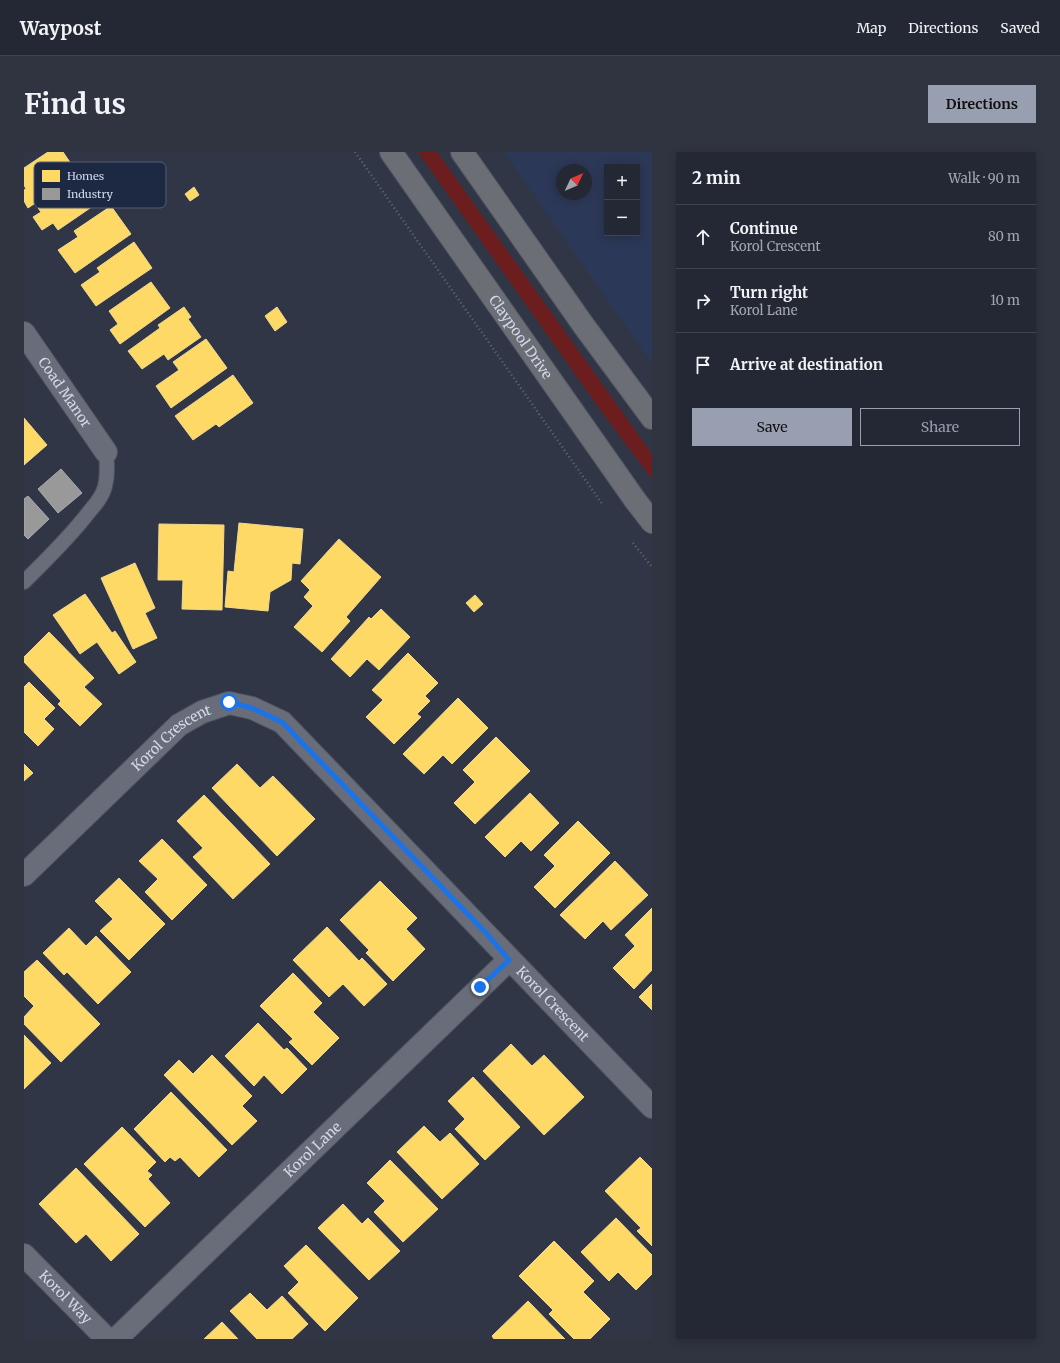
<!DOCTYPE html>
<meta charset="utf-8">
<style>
:root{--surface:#242834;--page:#303440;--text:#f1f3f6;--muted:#a3a6ac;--line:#41444f;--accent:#989fb0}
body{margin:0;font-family:Merriweather,serif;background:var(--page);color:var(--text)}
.controls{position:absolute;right:12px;top:12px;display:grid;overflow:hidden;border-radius:0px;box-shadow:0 2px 10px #0003}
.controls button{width:36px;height:36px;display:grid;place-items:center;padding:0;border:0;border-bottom:1px solid var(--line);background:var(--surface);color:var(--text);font:20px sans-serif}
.compass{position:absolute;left:532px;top:12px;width:36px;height:36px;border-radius:50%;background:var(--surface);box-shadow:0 2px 10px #0003;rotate:46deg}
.stop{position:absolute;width:12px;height:12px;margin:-9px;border:3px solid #1a73e8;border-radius:50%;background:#fff}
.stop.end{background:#1a73e8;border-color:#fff;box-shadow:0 1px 4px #0008}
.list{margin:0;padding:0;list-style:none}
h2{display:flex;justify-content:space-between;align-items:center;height:52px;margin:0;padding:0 16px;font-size:17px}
h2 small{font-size:13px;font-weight:400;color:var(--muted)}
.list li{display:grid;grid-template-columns:26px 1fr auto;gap:12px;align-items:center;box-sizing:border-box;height:64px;padding:0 16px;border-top:1px solid var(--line)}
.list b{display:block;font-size:15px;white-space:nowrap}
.list p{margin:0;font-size:13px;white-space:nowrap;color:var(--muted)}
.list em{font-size:13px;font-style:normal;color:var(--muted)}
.actions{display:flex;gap:8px;padding:12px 16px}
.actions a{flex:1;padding:9px 0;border:1px solid var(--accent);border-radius:0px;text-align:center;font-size:14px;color:var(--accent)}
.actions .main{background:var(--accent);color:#111}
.icon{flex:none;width:22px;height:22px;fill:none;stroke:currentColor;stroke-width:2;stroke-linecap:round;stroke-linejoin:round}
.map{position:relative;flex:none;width:628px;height:1187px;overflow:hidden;border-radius:0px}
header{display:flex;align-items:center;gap:24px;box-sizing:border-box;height:56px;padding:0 20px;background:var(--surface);border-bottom:1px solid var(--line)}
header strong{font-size:19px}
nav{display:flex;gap:22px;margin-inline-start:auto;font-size:14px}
.intro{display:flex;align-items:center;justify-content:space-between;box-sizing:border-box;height:96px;padding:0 24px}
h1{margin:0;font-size:28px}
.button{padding:10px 18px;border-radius:0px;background:var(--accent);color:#111;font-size:14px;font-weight:700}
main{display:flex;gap:24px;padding:0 24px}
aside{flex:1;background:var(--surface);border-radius:0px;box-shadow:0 2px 10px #0003}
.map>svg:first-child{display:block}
.built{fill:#2c3857;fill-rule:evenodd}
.green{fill:#6c1e1e}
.homes{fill:#ffd966;stroke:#f1d98e}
.industry{fill:#999;stroke:#aaacb1}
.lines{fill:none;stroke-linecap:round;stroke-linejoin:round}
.service-casing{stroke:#4d5360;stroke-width:16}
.minor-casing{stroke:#4d5360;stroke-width:24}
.secondary-casing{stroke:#4d5360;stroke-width:24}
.path{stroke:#646974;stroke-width:2.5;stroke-dasharray:1 3;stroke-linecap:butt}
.service{stroke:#686d79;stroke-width:14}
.minor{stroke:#686d79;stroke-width:22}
.secondary{stroke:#6b6e75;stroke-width:22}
.route{stroke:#1a73e8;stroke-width:5}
.labels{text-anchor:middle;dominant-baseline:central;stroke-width:4;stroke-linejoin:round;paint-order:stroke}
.street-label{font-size:14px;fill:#d0d8ea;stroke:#1d2843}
.key{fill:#1d2843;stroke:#535d75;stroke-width:1}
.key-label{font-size:11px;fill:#d0d8ea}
</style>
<header>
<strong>Waypost</strong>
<nav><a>Map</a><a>Directions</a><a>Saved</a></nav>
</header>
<div class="intro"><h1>Find us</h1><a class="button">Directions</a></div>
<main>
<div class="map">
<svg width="628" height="1187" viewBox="0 0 628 1187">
<rect width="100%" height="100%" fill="#303645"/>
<path class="built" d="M480,0h148v212zM583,15h30v66h-30zM538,18h24v24h-24z"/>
<path class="green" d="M394,0h19l215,302v25l-51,-68z"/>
<path class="homes" d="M24,0h15l15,22 -50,34 -4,-7v-11l2,-1 -2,-4v-17z
M56,28l16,24 -38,26 -5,-7 -11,7 -9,-13 8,-5 -3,-4z
M170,35l5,8 -9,6 -5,-7z
M87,54l20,28 -56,39 -17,-23 20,-13 -4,-6z
M110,90l18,26 -56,38 -15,-21 19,-13 -3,-4z
M127,130l19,26 -50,36 -10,-14 8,-6 -9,-13z
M160,155l7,10 -3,2 13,18 -33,23 -4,-6 -22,15 -14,-18 32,-23 -2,-3z
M253,155l10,15 -12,9 -10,-15z
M182,187l21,29 -56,40 -15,-22 23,-16 -6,-8z
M209,223l20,28 -34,24 -3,-3 -23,16 -18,-24z
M0,266l23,27 -23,20z
M215,371l64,6 -3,35 -8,-1 -1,17 -21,12 -2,19 -43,-4 3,-36 6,1z
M135,372l65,1 -2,85 -40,-1 1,-29h-25z
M315,387l42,38 -35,40 4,4 -28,31 -28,-25 19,-21 -9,-9 6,-7 -9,-9z
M111,411l20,45 -10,5 12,25 -24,11 -32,-71z
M61,442l27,39 3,-2 21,31 -17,12 -22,-32 -17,12 -27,-39z
M451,443l8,9 -9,8 -8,-9z
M357,457l29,28 -31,33 -12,-11 -17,18 -19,-18 38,-42 2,2z
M25,480l45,46 -10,9 18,17 -22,22 -22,-22 3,-3 -37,-39v-5z
M384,501l30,30 -13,13 5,5 -13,13 4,3 -27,27 -28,-27 17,-17 -11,-10z
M5,530l26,26 -11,11 10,10 -16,17 -14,-14v-45z
M434,546l30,30 -36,36 -9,-9 -19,19 -21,-20z
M472,585l34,34 -55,53 -21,-21 21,-21 -12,-12z
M0,612l9,9 -9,8z
M213,612l23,24 13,-12 42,43 -38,37 -65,-68z
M506,641l29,30 -28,28 -10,-10 -16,16 -20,-20z
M180,643l66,69 -37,35 -40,-42 10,-9 -26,-27z
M554,669l32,32 -55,55 -21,-21 21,-21 -11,-11z
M138,687l45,46 -35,35 -27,-28 13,-13 -19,-18z
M591,709l33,34 -37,35 -8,-9 -18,18 -25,-24z
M95,726l46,46 -36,36 -29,-29 13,-12 -18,-18z
M356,729l37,37 -11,11 19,20 -32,32 -27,-28 3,-3 -29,-30z
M628,756v62l-18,19 -21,-21 22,-22 -10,-11z
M303,775l32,34 3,-3 25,26 -23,22 -21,-22 -14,13 -36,-37z
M45,776l17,18 10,-10 35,36 -33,32 -31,-32 -3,3 -21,-22z
M13,808l63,64 -39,38 -37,-38v-7l10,-11 -10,-10v-24z
M269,821l29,30 -9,9 26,26 -27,27 -23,-23 4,-3 -33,-33z
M628,832v26l-13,-13z
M234,871l26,27 3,-2 20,21 -25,25 -18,-19 -10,11 -29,-30z
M0,883l27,28 -27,26z
M487,892l21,22 12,-11 40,42 -40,38 -61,-64z
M188,903l40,41 -10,10 15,15 -25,24 -68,-70 15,-15 14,14z
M449,925l47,50 -35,33 -30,-31 10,-10 -17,-18z
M147,940l56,58 -28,27 -19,-20 -5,4 -5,-4 -5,5 -31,-33z
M400,974l16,16 10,-9 29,31 -37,35 -45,-47z
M98,975l34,35 -9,9 5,4 -4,4 22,24 -25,24 -61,-63z
M616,1005l12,12v77l-15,-15 4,-3 -36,-37z
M366,1008l48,49 -35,33 -29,-30 11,-11 -18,-18z
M52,1016l63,66 -28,27 -25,-27 -10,9 -37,-39z
M319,1052l19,20 6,-6 32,33 -31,29 -51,-52z
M592,1066l36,37v19l-16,16 -18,-18 -9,9 -28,-29z
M530,1089l40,40 -11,11 27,27 -20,20h-16l-25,-25 4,-4 -34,-34z
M282,1093l52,53 -33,33 -37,-38 11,-11 -15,-16z
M226,1141l17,17 15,-14 26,28 -16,15h-35l-27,-28z
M504,1149l37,38h-71l-2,-3z
M198,1170l16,17h-34z"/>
<path class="industry" d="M37,317l21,24 -24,20 -20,-24z
M4,344l21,23 -21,20 -4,-4v-36z"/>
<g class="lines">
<g class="service-casing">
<path id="service" d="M0,430c23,-23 46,-45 65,-70 6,-7 14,-16 16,-26 3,-11 2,-22 1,-34"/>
</g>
<g class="minor-casing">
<g id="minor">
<path id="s1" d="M0,181l82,119"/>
<path id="s2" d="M0,723l155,-150 23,-13 27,-9 23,5 30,14 370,385"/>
<path id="s3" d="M0,1103l83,84"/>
<path id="s4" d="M92,1187l393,-379"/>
</g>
</g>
<g class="secondary-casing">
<g id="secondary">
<path id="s5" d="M367,0l244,348 17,22"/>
<path d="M438,0l122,174 68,92"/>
</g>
</g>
<path class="path" d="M331,0l248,353
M609,391l19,24"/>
<use href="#service" class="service"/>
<use href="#minor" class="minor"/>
<use href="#secondary" class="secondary"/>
</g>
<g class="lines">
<path class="route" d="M205,550l23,6 30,14 205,212 22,26 -29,27"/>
</g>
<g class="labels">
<g class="street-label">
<text stroke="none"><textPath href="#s5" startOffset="226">Claypool Drive</textPath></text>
<text stroke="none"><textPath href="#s1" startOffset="72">Coad Manor</textPath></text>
<text stroke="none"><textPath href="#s2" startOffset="202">Korol Crescent</textPath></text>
<text stroke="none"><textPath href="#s2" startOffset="718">Korol Crescent</textPath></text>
<text stroke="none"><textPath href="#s4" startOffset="273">Korol Lane</textPath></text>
<text stroke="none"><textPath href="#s3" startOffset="59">Korol Way</textPath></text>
</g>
</g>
<rect x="10" y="10" width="132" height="46" rx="6" class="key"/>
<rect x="18" y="18" width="18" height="12" fill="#ffd966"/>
<rect x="18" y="36" width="18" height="12" fill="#999"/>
<g class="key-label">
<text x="43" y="28">Homes</text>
<text x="43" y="46">Industry</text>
</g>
</svg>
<div class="controls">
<button>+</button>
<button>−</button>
</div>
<svg class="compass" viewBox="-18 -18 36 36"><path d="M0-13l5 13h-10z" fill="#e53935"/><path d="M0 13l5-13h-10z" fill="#a3a6ac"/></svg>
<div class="stop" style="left:205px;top:550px"></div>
<div class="stop end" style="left:456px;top:835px"></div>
</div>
<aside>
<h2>2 min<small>Walk · 90 m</small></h2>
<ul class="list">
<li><svg class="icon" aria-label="ahead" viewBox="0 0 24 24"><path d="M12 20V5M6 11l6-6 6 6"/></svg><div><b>Continue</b><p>Korol Crescent</p></div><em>80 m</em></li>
<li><svg class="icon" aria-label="right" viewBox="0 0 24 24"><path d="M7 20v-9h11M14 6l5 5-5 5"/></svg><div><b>Turn right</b><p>Korol Lane</p></div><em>10 m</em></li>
<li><svg class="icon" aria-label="arrive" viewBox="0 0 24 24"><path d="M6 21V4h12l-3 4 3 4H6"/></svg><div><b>Arrive at destination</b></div></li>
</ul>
<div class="actions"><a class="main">Save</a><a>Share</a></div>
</aside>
</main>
